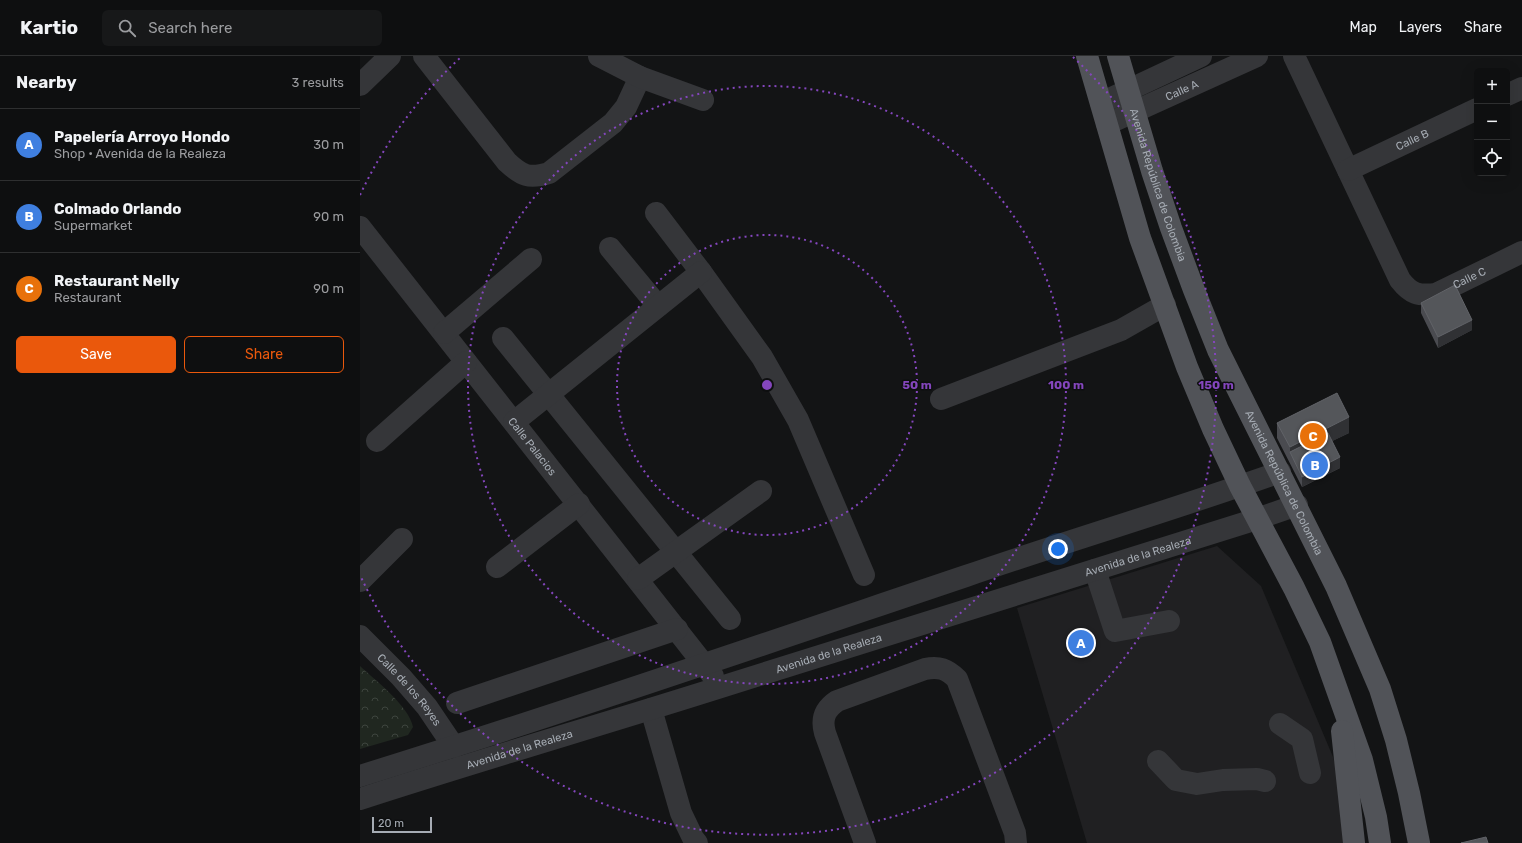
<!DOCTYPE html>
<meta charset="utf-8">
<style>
:root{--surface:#0e0f10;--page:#171819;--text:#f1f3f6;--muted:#9b9c9f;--line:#2e2f30;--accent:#ea580c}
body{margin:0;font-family:Rubik,sans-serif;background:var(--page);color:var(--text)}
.controls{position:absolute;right:12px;top:12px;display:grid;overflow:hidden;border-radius:6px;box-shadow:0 4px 16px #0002}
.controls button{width:36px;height:36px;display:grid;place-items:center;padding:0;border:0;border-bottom:1px solid var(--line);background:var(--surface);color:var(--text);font:20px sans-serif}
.scale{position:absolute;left:12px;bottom:10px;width:60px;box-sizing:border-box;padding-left:4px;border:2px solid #a6acb4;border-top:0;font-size:11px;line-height:14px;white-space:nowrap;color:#a6acb4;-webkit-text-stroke:3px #0e0f10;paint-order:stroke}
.you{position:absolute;left:698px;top:493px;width:14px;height:14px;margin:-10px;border:3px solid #fff;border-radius:50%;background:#1a73e8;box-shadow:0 0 0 6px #1a73e833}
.badge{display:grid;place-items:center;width:26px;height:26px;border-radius:50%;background:var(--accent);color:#fff;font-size:13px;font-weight:700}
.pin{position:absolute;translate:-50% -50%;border:2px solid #fff;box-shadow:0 1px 4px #0006}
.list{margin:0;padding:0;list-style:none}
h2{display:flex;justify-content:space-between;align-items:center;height:52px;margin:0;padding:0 16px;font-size:17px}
h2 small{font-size:13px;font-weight:400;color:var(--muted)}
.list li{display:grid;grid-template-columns:26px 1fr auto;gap:12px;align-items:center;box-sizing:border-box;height:72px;padding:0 16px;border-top:1px solid var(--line)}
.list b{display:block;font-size:15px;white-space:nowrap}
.list p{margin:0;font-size:13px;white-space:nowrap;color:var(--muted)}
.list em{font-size:13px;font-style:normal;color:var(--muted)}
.actions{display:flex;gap:8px;padding:12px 16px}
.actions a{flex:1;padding:9px 0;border:1px solid var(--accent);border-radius:6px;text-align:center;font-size:14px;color:var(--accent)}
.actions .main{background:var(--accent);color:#fff}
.icon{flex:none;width:22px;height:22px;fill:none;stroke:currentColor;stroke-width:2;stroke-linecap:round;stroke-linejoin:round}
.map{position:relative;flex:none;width:1162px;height:787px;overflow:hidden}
header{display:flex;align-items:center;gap:24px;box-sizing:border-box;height:56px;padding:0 20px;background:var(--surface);border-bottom:1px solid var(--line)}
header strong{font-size:19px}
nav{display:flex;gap:22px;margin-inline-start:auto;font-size:14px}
.search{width:280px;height:36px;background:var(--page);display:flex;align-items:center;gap:10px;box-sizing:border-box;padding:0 14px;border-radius:6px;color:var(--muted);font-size:15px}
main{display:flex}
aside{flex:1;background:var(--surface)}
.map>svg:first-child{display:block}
.built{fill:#202022}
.forest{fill:url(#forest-crowns)}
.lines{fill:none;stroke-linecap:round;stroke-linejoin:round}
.minor{stroke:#353639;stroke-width:22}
.major{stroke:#515358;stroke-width:22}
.wall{fill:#4a4b50}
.shaded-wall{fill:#303134}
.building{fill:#54565a;stroke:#616368}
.ring{fill:none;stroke:#8446bd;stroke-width:2;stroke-dasharray:2 4}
.labels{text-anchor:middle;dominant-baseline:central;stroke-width:3;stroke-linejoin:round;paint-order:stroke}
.street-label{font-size:11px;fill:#a6acb4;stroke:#0e0f10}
.centre{fill:#8446bd;stroke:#0e0f10;stroke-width:2}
.ring-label{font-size:12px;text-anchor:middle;font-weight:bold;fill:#8446bd;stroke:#0e0f10;stroke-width:3;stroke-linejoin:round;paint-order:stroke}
</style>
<header>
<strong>Kartio</strong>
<div class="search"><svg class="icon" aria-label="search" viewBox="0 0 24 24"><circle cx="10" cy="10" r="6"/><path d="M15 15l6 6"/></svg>Search here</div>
<nav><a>Map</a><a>Layers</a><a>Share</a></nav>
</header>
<main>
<aside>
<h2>Nearby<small>3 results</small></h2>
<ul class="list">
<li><span class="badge" style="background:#3f7fe0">A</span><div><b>Papelería Arroyo Hondo</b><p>Shop · Avenida de la Realeza</p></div><em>30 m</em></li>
<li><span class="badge" style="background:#3f7fe0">B</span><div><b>Colmado Orlando</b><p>Supermarket</p></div><em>90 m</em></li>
<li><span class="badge" style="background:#e8710a">C</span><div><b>Restaurant Nelly</b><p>Restaurant</p></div><em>90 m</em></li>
</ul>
<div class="actions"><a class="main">Save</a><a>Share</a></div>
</aside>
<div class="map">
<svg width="1162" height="787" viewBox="0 0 1162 787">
<defs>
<pattern id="forest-crowns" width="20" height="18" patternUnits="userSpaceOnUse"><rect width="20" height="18" fill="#202720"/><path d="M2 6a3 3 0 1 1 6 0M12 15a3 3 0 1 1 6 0" fill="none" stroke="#3d443e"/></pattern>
</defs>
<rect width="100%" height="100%" fill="#131415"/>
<path class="built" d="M857,490l44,40 72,171 26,86h-272l-70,-235z"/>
<path class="forest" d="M0,610c16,15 49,40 53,61l-5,8 -48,14z"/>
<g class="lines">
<g class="minor">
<path d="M64,0l83,106c15,14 22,17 42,11l64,-50 13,-16 14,-30"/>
<path d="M239,0l41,21 63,23"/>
<path id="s1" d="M934,0l106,224c11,14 18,16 36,14l86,-42"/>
<path d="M0,29l30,-29"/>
<path d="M1147,39l15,-7"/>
<path d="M741,47l100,-47"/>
<path id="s2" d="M747,68l150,-68"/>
<path id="s3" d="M988,114l129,-61"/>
<path d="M296,157l45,59 61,85 36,63 66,155"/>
<path id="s4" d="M0,171l353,449"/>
<path d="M250,192l48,58"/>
<path d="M84,277l87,-74"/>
<path d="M143,282l227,281"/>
<path d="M581,343l180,-69 44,-25"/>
<path d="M154,366l187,-150"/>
<path d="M17,385l89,-79"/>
<path d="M137,511l82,-63"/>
<path d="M735,514l20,61 54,-10"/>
<path d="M278,523l123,-88"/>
<path d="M0,525l42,-42"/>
<path id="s5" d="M0,580l41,41 26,30 27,40"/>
<path d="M97,647l220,-74"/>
<path d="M291,653l30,104 12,25 4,5"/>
<path d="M920,668l22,15 8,34"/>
<path d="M798,705l18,19 21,4 26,-4 34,-1 8,2"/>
<path d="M0,720c203,-63 404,-132 606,-200 104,-36 210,-67 314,-104"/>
<path id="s6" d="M0,743c120,-39 241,-74 361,-112 178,-56 357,-112 536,-168l40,-14"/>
<path d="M505,787l-40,-110c-4,-14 0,-24 12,-32l88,-32c14,-3 22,0 32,10l58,154 1,10"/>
</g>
<g class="major">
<path d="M727,0l53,182 47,129 26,62 27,57 54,102 26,54 42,118 14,57 4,26"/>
<path id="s7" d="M758,0l34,115 19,57 23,62 24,60 118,236 44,103 16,51 13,53 10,50"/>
<path d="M982,675l12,112"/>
</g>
</g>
<path class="wall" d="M1061,247l51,27 -34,18 -17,-35z
M917,367l72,10 -17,8 8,27 -38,19 -25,-49z"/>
<path class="shaded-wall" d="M1112,264v10l-34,18v-11z
M989,361v16l-55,27 -4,-8v-5z
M980,401v11l-38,19v-10z"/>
<path class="building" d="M1095,229l17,35 -34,17 -17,-34z
M977,337l12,24 -59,30 -13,-24z
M968,377l12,24 -38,20 -12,-25z
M1126,781l2,6h-27z"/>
<g class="ring">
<circle cx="407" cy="329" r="150"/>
<circle cx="407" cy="329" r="299"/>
<path d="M0 139A449 449 0 0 1 101 1M713 1A449 449 0 1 1 0 519"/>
</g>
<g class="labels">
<g class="street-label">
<text stroke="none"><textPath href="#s2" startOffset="82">Calle A</textPath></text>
<text stroke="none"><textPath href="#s3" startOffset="71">Calle B</textPath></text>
<text stroke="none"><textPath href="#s7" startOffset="135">Avenida República de Colombia</textPath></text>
<text stroke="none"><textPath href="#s1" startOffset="326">Calle C</textPath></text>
<text stroke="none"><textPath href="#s4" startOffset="279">Calle Palacios</textPath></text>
<text stroke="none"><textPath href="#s7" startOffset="459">Avenida República de Colombia</textPath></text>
<text stroke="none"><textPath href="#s6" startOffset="815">Avenida de la Realeza</textPath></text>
<text stroke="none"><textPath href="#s6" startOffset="491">Avenida de la Realeza</textPath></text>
<text stroke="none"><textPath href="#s5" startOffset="73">Calle de los Reyes</textPath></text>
<text stroke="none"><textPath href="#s6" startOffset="167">Avenida de la Realeza</textPath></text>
</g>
</g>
<circle cx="407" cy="329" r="6" class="centre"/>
<g class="ring-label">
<text x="557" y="333">50 m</text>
<text x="706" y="333">100 m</text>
<text x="856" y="333">150 m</text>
</g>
</svg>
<div class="controls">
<button>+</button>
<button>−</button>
<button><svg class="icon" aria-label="locate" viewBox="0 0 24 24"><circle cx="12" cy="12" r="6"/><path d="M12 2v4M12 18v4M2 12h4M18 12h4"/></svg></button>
</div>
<div class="scale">20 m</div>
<div class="you"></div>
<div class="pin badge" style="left:721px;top:587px;background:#3f7fe0">A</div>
<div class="pin badge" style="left:955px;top:409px;background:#3f7fe0">B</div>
<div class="pin badge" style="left:953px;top:380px;background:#e8710a">C</div>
</div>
</main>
